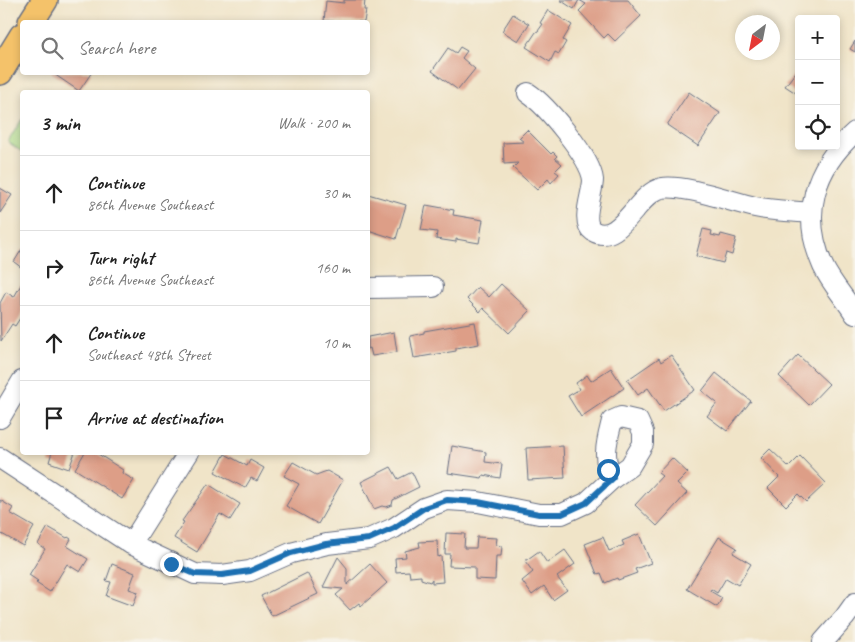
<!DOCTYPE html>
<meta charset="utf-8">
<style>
:root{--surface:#fff;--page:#f6f6f6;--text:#222;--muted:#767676;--line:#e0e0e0}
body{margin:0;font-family:Caveat,sans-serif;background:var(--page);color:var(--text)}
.controls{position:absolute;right:15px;top:15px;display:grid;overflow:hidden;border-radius:5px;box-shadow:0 2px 8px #0003}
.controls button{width:45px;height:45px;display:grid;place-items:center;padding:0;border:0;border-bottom:1px solid var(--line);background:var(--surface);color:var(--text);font:25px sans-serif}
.compass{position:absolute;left:735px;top:15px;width:45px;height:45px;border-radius:50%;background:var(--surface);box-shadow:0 2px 8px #0003;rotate:212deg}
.stop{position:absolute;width:15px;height:15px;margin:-11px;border:4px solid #1f6fb2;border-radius:50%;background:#fff}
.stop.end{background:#1f6fb2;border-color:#fff;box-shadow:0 1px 5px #0008}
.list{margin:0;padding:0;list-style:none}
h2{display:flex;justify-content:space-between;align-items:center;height:65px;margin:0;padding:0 20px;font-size:21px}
h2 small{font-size:16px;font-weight:400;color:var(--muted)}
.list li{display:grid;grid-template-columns:32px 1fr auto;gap:15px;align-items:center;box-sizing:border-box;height:75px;padding:0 20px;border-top:1px solid var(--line)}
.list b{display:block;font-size:19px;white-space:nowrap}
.list p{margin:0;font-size:16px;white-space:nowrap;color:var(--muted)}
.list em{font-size:16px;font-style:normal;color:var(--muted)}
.icon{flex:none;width:28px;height:28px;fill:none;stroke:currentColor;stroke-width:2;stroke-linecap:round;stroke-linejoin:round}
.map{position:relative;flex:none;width:855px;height:642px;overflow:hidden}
.search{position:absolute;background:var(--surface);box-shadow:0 2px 8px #0003;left:20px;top:20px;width:350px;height:55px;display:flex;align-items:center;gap:12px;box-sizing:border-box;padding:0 18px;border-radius:5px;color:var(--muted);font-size:19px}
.panel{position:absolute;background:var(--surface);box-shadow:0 2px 8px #0003;left:20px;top:90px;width:350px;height:365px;border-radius:5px}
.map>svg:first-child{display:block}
.green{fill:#acda87;stroke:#648472}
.building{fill:#dd9e87}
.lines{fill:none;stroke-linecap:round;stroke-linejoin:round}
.minor-casing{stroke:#666e83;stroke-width:22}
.major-casing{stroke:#666e83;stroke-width:28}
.minor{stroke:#fff;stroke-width:20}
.major{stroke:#f4c26a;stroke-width:25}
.route{stroke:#1f6fb2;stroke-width:6}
</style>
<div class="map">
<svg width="855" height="642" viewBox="0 0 855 642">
<rect width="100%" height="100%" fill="#f7f3e8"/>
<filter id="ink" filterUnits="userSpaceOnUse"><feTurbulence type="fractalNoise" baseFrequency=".02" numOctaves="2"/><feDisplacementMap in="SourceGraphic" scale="10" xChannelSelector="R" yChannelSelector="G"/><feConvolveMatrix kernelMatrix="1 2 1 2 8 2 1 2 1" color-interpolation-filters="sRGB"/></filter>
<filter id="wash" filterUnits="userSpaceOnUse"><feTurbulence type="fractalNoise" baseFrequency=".0096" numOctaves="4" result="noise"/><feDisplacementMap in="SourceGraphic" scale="20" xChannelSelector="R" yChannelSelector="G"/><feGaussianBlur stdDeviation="1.12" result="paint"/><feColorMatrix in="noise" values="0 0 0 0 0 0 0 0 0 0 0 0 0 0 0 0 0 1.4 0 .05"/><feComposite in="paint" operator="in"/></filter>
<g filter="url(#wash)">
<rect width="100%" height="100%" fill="#f0e4c8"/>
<path class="green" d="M22,119v33l-14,-10z"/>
<g id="blocks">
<path class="building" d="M344,0h21l-1,10h2l-2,12 -40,-1 2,-20 18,2z
M560,0h68l13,16 -26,25 -7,-7 -4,4 -25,-27 7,-7 -7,-4 -5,9z
M548,10l24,15 -9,15 3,2 -7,12 -4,-2 -5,10 -24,-15 10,-15 2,-1 5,-7 -3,-1z
M513,14l16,10 -11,17 -16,-10z
M855,41v11l-5,-3z
M460,47l7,4 -5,7 13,11 -17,21 -26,-19 16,-23 8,5z
M799,68v27l-14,-9z
M51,72h41l-13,19z
M689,92l31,21 -22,33 -31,-21z
M527,130l24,24 2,-2 4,4 -2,2 7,6 -7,7 4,3 -8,9 -3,-4 -11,11 -24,-22 5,-5 -14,1 -1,-21 21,-1 -5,-4z
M0,188l12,7 -12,18z
M368,194l38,11 -10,34 -28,-9z
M426,205l28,5 -1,5 30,5 -4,23 -23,-4v3l-20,-3 1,-7 -16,-2z
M703,229l9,2 -1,4 9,2 1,-3 15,4 -4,17 -6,-2 -3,10 -27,-7z
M22,249v19l-8,-6z
M22,283v32l-7,11 -3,-2 -11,17 -1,-38 6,-11 8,5z
M501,284l29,27 -21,22 -26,-25 -3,4 -13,-13 11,-12 11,10z
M475,322l4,22 -23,4v3l-42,7 -4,-22 14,-3v-2z
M394,332l3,20 -25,4 -2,-8 -2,1v-12z
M671,355l24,35 -31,21 -16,-23 -10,7 -11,-15 32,-22 2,4z
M798,355l31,29 -20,21 -30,-29z
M611,368l13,20 -43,29 -13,-21 12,-7 -4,-6 11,-8 4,6z
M716,373l35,28 -24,30 -20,-15 10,-13 -15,-12z
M452,446l34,6 -1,10 17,2 -2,14 -17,-3 -1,3 -34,-5z
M563,446l2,32 -37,2 -2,-32z
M770,449l19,18 11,-11 26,27 -20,19 -8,-8 -12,12 -18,-18 11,-11 -18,-19z
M52,452h23l-6,17 -20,-7z
M85,452h10l28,18 -1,3 12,7 -12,19 -47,-30z
M225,454l22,12 3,-6 14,8 -7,13 -6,-3 -6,10 -30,-16z
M672,458l16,15 -11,11 10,9 -30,33 -22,-21 27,-29 -4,-3z
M293,462l23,13 11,-4 16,9 -25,44 -32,-18 13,-22 -15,-8z
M391,467l7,12 14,-7 7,15 -26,13 -1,5 -6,2 -4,-1 -8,3 -13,-27z
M208,484l32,20 -10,16 -10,-6 -23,38 -23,-14 10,-16 -2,-1z
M0,500l13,8 -3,5 24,14 -11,19 -23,-13z
M48,527l19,11 1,-1 3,2 -4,7 21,13 -8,13 -13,-8 -17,28 -14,-9 2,-2 -9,-6 16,-26 -7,-5z
M446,533l19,1 -1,14h12l1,-11 20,1 -1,7 6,1 -1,10h-5l-1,24 -20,-1v-12l-26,-1 1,-12h-5z
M639,534l12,29 -16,6 2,4 -19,7 -1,-2 -12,5 -4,-10 -4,1 -12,-30 18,-7 6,14 15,-6 -2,-4z
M719,537l18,11 -4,5 18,11 -13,21 -12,-7 -9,15 -6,-4 -1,2 12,7 -5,9 -30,-18z
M437,541l1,16 3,-1 2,26 -11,1v-4l-2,3 -9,-3v-3l-11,1 -1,-6 -13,1 -1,-14 11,-1 -1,-6 15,-4 -1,-5z
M565,550l10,14 -18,13 10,13 -14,10 -9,-14 -12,9 -10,-14 11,-9 -8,-11 14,-10 8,12z
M338,557l9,11v17l23,-21 17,19 -26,23 -2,-3 -9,7 -14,-15 7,-6 -20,-2z
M112,564l23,9 -6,16 9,3 -5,14 -27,-10 5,-14 -5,-1z
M307,573l11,21 -46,22 -11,-20z"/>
</g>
</g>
<g filter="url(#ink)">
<use href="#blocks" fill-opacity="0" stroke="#666e83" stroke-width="1"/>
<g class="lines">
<g class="minor-casing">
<path id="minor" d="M528,93c18,12 63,65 65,87 0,13 -13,42 0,51 27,16 44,-38 69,-43 21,-4 70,14 93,19 19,4 38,4 57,6
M855,132c-41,36 -55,82 -32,134 8,17 22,32 32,48
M368,288l65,-1
M0,418l22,-37
M0,458l131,86 64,30 27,1 28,-4 41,-18 36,-9 42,-5 25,-11 30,-20 23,-8 31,2 61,12h23l24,-11 27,-25 17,-12 13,-22v-12l-5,-11 -17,-4 -9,4c-5,20 -11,38 1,57
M131,544l58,-92
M823,642l22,-25 10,-14"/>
</g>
<g class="major-casing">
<path id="major" d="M31,22l14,-22
M0,72l22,-36"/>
</g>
<use href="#minor" class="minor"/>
<use href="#major" class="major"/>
</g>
</g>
<g class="lines" filter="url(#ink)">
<path class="route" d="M171,564l24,10 27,1 28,-4 41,-18 35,-9 43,-5 25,-11 30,-20 23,-8 31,2 61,12h23l24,-11 27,-25 -5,-8"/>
</g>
</svg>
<div class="controls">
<button>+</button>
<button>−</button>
<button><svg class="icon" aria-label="locate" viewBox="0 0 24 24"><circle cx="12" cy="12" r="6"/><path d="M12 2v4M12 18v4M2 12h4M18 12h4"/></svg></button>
</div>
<svg class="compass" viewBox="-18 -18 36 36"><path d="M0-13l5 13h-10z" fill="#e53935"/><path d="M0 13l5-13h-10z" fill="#767676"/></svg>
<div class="stop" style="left:608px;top:470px"></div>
<div class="stop end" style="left:171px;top:564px"></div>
<div class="search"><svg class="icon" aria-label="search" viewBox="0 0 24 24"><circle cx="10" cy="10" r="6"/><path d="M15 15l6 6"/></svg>Search here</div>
<section class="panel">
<h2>3 min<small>Walk · 200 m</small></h2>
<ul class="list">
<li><svg class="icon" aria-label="ahead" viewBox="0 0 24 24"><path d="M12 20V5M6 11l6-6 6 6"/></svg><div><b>Continue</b><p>86th Avenue Southeast</p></div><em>30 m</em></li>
<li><svg class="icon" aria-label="right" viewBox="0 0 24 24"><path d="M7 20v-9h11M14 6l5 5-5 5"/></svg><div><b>Turn right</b><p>86th Avenue Southeast</p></div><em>160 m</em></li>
<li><svg class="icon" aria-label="ahead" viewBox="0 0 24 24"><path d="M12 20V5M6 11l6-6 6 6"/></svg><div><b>Continue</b><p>Southeast 48th Street</p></div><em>10 m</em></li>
<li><svg class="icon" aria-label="arrive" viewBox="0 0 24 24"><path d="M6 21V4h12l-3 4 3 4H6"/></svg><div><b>Arrive at destination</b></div></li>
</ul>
</section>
</div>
